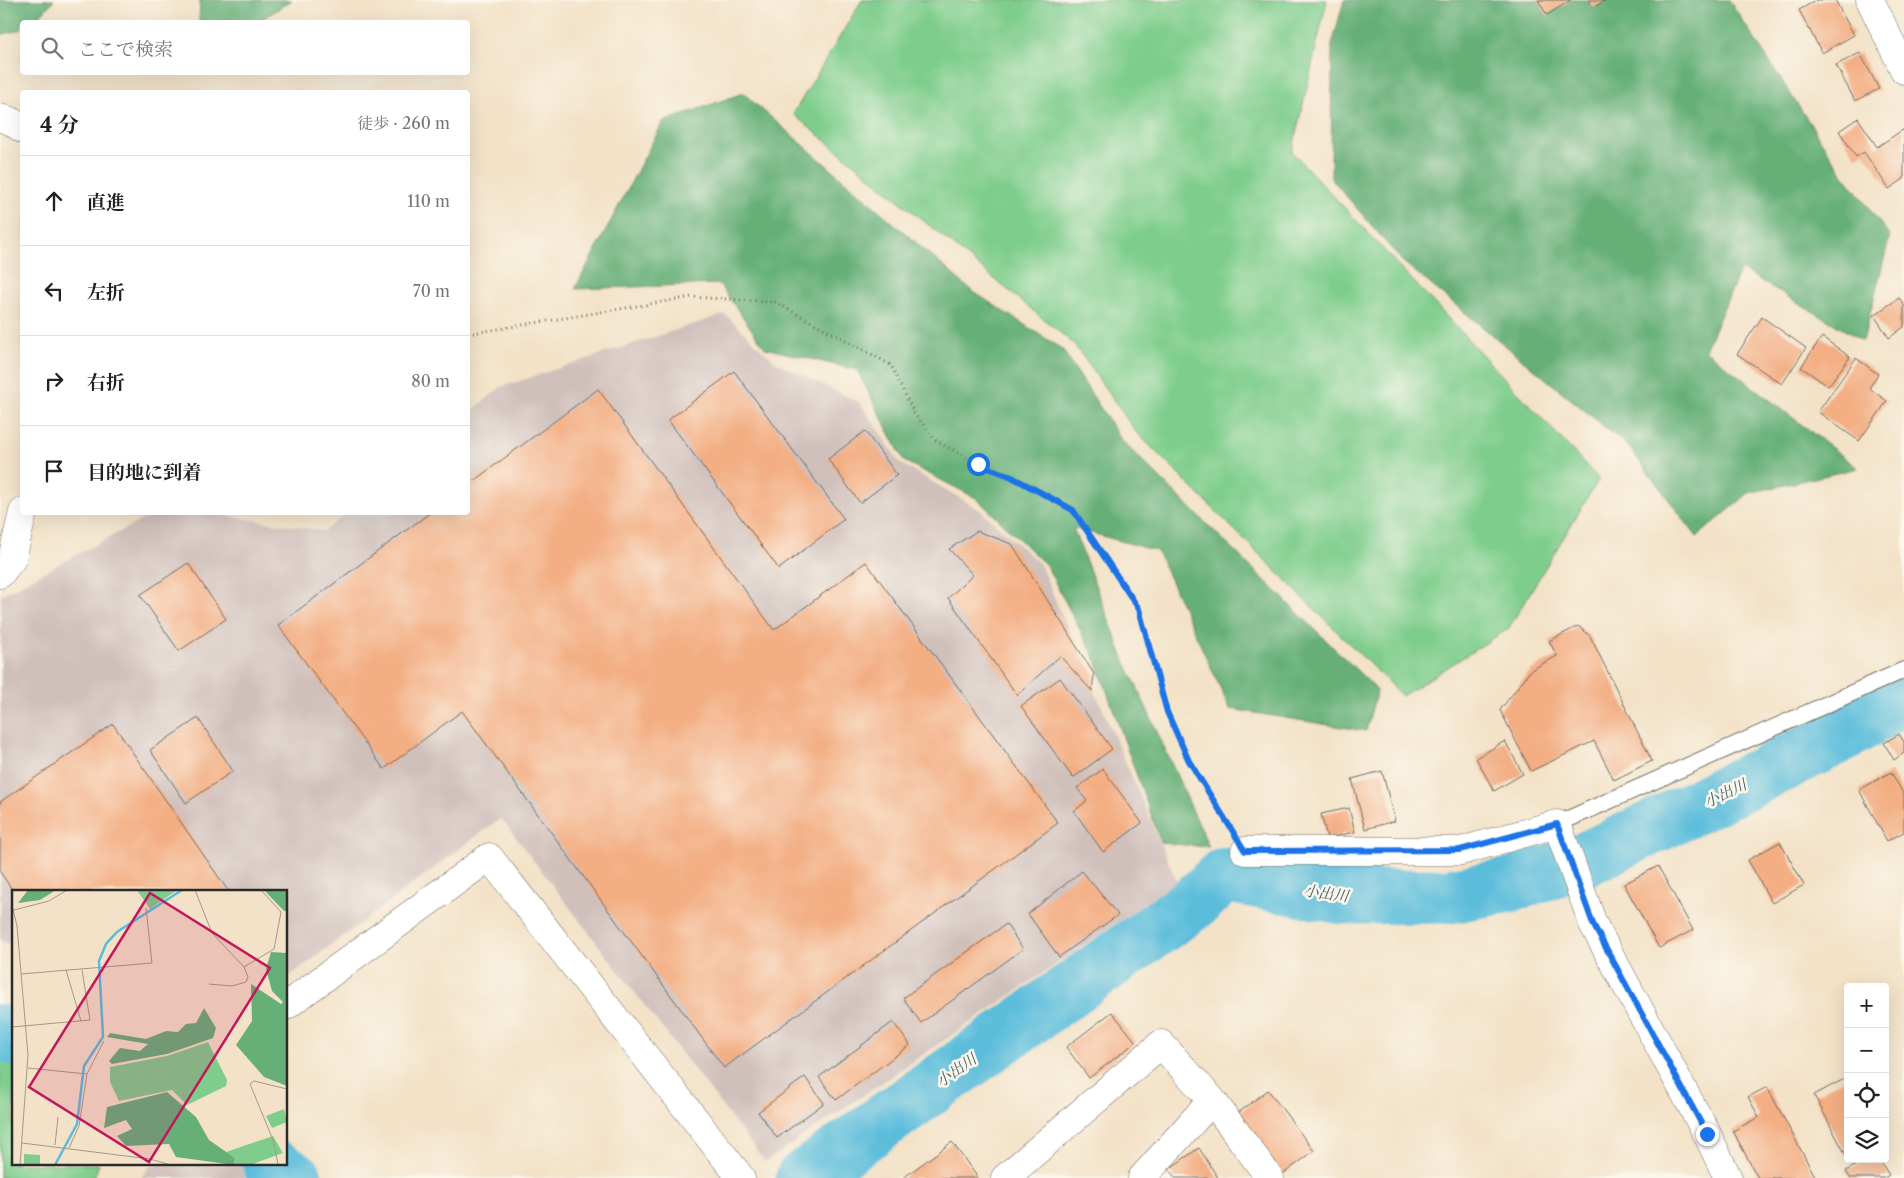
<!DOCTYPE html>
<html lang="ja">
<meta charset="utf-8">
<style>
:root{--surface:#fff;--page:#f6f6f6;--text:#222;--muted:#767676;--line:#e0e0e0}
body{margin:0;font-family:"Libre Caslon Text","Noto Serif JP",serif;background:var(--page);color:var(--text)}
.controls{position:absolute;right:15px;bottom:15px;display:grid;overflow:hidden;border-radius:5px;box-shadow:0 5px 20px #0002}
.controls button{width:45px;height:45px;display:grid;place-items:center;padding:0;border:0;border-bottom:1px solid var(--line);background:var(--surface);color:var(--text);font:25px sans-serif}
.stop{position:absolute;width:15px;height:15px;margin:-11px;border:4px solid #1a73e8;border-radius:50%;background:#fff}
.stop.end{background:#1a73e8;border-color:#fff;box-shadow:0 1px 5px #0008}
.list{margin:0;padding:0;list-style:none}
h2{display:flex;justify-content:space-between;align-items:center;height:65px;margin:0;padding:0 20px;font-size:21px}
h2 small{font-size:16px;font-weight:400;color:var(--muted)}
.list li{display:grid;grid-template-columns:32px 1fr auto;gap:15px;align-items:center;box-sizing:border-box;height:90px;padding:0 20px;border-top:1px solid var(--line)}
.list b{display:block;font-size:19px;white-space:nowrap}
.list em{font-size:16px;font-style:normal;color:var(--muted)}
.icon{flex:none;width:28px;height:28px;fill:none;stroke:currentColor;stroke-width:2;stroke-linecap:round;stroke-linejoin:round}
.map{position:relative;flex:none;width:1904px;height:1178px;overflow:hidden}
.search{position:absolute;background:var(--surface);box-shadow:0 5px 20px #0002;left:20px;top:20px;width:450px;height:55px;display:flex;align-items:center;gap:12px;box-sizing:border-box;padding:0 18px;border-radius:5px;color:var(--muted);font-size:19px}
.panel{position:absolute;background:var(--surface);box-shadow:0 5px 20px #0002;left:20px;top:90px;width:450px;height:425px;border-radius:5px}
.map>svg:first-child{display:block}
.industrial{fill:#d0c0bc}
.green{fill:#7ecd8c;stroke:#547c5c}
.forest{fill:#66b078;stroke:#486e52}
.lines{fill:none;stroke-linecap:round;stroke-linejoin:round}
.river{stroke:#5cbddb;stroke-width:55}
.building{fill:#f3ae83}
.service-casing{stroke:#716b62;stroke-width:18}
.minor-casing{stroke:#716b62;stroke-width:29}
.tertiary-casing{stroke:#716b62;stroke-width:29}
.path{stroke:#716b62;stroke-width:3;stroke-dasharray:1 4;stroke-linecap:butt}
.service{stroke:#fff;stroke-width:16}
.minor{stroke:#fff;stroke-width:28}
.tertiary{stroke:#fff;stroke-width:28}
.route{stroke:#1a73e8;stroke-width:6}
.labels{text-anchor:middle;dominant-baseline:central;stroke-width:5;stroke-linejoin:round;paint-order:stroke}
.water-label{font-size:15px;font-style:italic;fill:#3c5e69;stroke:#fbf7ec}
.inset-river{fill:none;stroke:#5cbddb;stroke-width:2.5}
.inset-road{fill:none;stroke:#a39989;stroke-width:1}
.view{fill:#c2185b;fill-opacity:0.15;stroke:#c2185b;stroke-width:2.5}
.inset-edge{fill:none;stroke:#2b2b2b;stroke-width:2.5}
</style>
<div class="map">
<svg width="1904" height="1178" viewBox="0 0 1904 1178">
<rect width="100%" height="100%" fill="#fbf7ec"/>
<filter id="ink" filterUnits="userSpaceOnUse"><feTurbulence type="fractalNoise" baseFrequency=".02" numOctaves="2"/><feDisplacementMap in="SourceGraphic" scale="10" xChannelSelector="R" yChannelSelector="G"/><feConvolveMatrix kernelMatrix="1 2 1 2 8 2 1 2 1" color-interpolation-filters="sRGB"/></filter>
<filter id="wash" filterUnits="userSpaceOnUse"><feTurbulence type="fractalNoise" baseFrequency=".0096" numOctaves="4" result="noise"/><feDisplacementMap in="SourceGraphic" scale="20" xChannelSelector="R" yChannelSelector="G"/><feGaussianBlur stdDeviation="1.12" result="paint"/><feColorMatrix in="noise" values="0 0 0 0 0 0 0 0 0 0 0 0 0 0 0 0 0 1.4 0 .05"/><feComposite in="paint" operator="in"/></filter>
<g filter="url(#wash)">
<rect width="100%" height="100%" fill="#f3e2c7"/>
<path class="industrial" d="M725,314l49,47 86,42 40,60 80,47 60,54 137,318 -412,280 -264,-344 -215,161v-87h-272v56l-14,-9 1,-344 154,-82h53l116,18 23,-18 121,-1v-98l33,-27z
M152,1164h86l29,14h-126z"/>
<path class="green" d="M862,0h465l-35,152 307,327 -91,150 -106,67 -266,-264 -62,-88 -281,-230z
M0,1058l14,6v100h85l-5,14h-94z"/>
<path class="forest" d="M0,0h54l-20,22h-12v7l-22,6z
M200,0h92l-34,22h-59z
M1344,0h385l112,171 49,65 -27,105 -122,-72 -36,81 153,118 -109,25 -52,44 -69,-91 -226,-185 -71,-83 1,-133z
M743,93l229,198 90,58 60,92 255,249 -11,41 -136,-22 -73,-158 -84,-23 50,128 86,191 -48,-4 -66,-185 -49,-93 -70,-67 -72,-37 -47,-91 -92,-22 -46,-64 -144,5 88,-167z"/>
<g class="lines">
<path class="river" d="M0,1032l14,6
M270,1164l25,14
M803,1178l392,-276 29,-27 119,22 107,-1 60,-11 69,-23 106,-50 149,-73 70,-40"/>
</g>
<g id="blocks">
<path class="building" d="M1538,0h33l-24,15z
M1588,0h18l-13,8z
M1817,0h18l19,35 -32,18 -23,-43z
M1860,53l19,36 -24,12 -19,-36z
M1858,118l19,29 27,-18v50l-15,10 -25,-37 -8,5 -17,-26z
M1899,298l5,7v22l-15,11 -15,-23z
M1762,317l44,31 -24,36 -45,-30z
M1822,337l28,20 -22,29 -27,-19z
M1856,358l22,16 -9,14 18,13 -28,40 -41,-29z
M734,371l110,148 -65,50 -111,-149z
M598,389l176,241 92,-68 192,261 -334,245 -262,-357 -78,58 -106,-144 153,-113h37v-27z
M865,431l32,44 -37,28 -32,-44z
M977,531l35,13 82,130 -2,17 -32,-35 -43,39 -69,-97 25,-23 -24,-26z
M188,563l38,56 -47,32 -39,-56z
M1578,626l12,10 62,125 -38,19 -20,-39 -63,30 -31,-61 31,-40 26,-14 -8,-15z
M1060,678l52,71 -39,29 -52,-72z
M198,718l35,53 -47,32 -36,-53z
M113,724l116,168h-215l-14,-20v-70z
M1899,734l5,8v11l-10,7 -10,-17z
M1505,741l18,33 -29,17 -18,-33z
M1103,769l39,54 -39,29 -29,-41 13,-10 -10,-13z
M1382,771l13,50 -30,8 -13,-50z
M1891,772l13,23v37l-17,9 -28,-51z
M1349,808l6,24 -28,6 -6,-24z
M1780,842l24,43 -32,18 -24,-43z
M1658,866l35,64 -34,18 -35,-64z
M1082,871l36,44 -59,42 -31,-43z
M1006,924l17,25 -102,74 -18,-25z
M1112,1012l24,30 -47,36 -23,-31z
M893,1022l17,23 -74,55 -17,-23z
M805,1077l19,26 -47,35 -19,-26z
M1848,1077v82l-34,-64z
M1767,1087l49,91h-58l-25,-47 26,-14 -11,-20z
M1268,1090l46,61 -35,26 -46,-60z
M952,1142l26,36h-75z
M1199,1148l19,30h-43l-6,-9z
M1866,1159h13l10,16 -5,3h-34l-4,-7z"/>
</g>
</g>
<g filter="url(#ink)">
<use href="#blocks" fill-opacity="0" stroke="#716b62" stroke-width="1"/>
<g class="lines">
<g class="service-casing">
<path id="service" d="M1557,824l347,-154"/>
</g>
<g class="minor-casing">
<path id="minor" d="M1870,0l34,70
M0,118l11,3 11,8
M0,574l12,-15 11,-47
M1245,851h216l96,-27 36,100 114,210 21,44
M1005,1178l156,-134 51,56 58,78
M1142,1178l70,-78"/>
</g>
<g class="tertiary-casing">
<path id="tertiary" d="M286,1006l203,-149 252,321"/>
</g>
<path class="path" d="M468,334l224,-37 83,5 116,63 23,48 21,27 43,24 32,11 63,35 66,99 28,103 22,49 42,66"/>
<use href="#service" class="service"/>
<use href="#minor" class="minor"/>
<use href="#tertiary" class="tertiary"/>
</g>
</g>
<g class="lines" filter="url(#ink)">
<path class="route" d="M978,464l32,12 63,34 66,99 28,103 22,49 56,90 215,-1 97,-26 36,100 114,210"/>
</g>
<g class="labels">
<g class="water-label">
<text transform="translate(1725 793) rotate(-26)">小出川</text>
<text transform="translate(1326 893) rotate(8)">小出川</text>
<text transform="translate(956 1070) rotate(-35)">小出川</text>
</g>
</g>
<g transform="translate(12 890)">
<rect width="275" height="275" fill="#f3e2c7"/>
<path d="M125,0h40l-27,19zM196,152l19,38 -1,6 -39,19 -15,-15 -53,11 -9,-19v-15l57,-11zM272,219l3,13 -15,6 -6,-12zM261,246l10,17 -33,12h-16l1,-7 -9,-6zM12,264l16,1v10l-16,-1z" fill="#7ecd8c"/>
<path d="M16,0h28l-16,10 -22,3zM252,0h23v21h-3zM259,62l16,1v133l-23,-9 -28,-32 16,-24 -1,-37 30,20 2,-2 -11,-11 -6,-22zM192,118l12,20 -3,10 -46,16 -55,10 -3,-3 11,-13 20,3 8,-7 -41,-7 3,-4 36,6 20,-8 12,1 8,-8 10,-1zM155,202l29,25 13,23 26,18 -1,7 -58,-8 -7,-13 -43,2 -9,-10 15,-7 -6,-9 -22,8 3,-21z" fill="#66b078"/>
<path class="inset-river" d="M43,275l22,-41 7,-58 19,-29 -4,-76 7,-17 11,-12 65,-42"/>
<path class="inset-road" d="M183,0l17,43 32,34M0,15l5,21 11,129 -8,110M2,20l35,-9 18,-11M54,80l15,51M9,84l131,-11 -6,-55M197,94l23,2 14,-4 2,-5 -4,-10 30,-18 7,-37 -20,-22M0,137l78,-7 -8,-50M16,178l59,6 17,-33M10,253l128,16 21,6M43,255l3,-28M57,258l10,-22 8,-52M266,274l-5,-24 -23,-56 4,-3 33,8"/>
<path class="view" d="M138,3l120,75 -121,194 -120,-75z"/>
<rect width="275" height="275" class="inset-edge"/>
</g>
</svg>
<div class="controls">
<button>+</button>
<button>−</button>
<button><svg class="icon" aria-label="locate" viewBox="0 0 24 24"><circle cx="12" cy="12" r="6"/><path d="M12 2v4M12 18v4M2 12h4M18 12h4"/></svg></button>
<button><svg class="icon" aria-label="layers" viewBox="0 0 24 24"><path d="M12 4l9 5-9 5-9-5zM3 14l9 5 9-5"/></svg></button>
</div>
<div class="stop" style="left:978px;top:464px"></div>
<div class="stop end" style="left:1707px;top:1134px"></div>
<div class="search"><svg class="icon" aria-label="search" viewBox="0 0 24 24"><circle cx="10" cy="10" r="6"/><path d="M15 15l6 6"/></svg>ここで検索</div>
<section class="panel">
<h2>4 分<small>徒歩 · 260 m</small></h2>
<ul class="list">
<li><svg class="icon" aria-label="ahead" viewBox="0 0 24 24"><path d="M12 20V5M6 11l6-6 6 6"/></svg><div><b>直進</b></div><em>110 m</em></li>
<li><svg class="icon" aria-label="left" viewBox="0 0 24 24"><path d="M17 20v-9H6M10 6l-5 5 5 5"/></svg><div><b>左折</b></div><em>70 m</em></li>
<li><svg class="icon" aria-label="right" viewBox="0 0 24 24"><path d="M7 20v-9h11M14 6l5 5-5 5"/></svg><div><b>右折</b></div><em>80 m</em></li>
<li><svg class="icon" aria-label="arrive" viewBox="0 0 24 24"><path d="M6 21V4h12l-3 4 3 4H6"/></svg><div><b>目的地に到着</b></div></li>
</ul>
</section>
</div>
